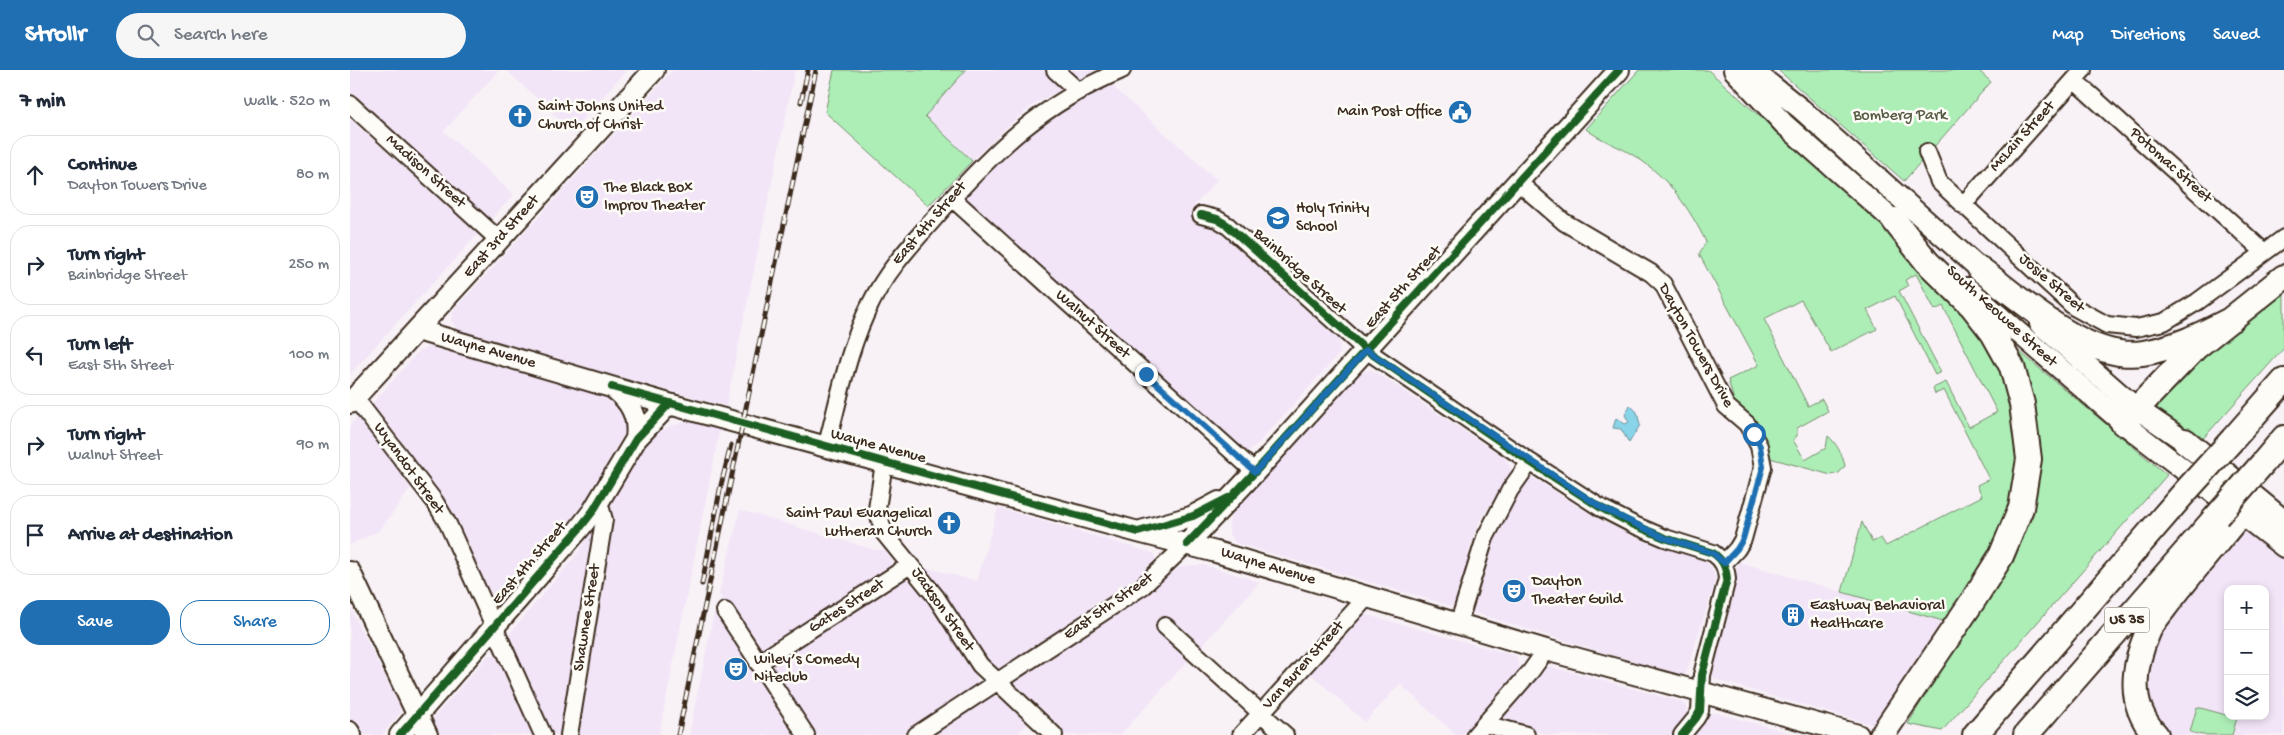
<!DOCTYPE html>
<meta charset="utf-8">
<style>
:root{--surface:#fff;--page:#f6f6f7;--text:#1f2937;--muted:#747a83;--line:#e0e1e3;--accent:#1f6fb2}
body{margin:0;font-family:"Gochi Hand",sans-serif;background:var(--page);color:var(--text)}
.controls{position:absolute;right:15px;bottom:15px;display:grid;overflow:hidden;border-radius:10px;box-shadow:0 2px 8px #0003}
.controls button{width:45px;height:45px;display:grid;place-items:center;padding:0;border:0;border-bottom:1px solid var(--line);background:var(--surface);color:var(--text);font:25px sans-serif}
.stop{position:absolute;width:15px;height:15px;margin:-11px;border:4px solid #1f6fb2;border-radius:50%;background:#fff}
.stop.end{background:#1f6fb2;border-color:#fff;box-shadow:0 1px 5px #0008}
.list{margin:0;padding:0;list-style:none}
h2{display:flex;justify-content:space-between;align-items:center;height:65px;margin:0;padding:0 20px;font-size:21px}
h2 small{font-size:16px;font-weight:400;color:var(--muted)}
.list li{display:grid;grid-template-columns:32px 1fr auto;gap:15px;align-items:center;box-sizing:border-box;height:80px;margin:0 10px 10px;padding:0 10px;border:1px solid var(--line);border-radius:20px}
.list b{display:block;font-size:19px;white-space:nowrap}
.list p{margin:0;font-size:16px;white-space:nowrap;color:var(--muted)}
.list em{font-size:16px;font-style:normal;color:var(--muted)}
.actions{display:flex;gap:10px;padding:15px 20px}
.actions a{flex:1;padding:11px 0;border:1px solid var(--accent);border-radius:20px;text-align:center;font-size:18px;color:var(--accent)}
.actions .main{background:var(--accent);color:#fff}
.icon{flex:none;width:28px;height:28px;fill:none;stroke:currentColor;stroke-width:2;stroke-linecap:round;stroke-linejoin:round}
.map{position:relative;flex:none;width:1934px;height:665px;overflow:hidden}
header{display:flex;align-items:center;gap:30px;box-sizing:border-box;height:70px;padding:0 25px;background:var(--accent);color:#fff}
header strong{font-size:24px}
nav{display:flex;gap:28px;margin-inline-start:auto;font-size:18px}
.search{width:350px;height:45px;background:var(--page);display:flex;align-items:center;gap:12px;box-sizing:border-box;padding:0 18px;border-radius:28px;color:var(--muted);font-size:19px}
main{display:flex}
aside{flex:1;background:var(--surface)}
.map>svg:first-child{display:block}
.built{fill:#f2e5f7;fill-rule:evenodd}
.green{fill:#adeeb7;stroke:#748c6a}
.water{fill:#89d4e9;stroke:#6a9098}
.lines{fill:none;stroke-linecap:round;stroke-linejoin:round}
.minor-casing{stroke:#3b2a1e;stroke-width:20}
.major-casing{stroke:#3b2a1e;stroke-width:24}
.highway-casing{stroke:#3b2a1e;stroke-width:28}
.minor{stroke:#fdfcf7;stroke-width:16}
.major{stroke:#fdfcf7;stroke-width:20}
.highway{stroke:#fdfcf7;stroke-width:24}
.rail-casing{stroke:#3b2a1e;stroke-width:5}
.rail{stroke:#fdfcf7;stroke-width:3;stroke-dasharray:9;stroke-linecap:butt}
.highway-bridge-casing{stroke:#3b2a1e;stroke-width:28;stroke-linecap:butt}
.highway-bridge{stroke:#fdfcf7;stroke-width:24}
.cycleway-casing{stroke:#fdfcf7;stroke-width:11}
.cycleway{stroke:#1b5e20;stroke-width:8}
.route{stroke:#1f6fb2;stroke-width:6}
.labels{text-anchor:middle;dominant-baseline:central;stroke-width:5;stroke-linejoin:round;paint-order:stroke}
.shield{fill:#fdfcf7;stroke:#75695f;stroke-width:1}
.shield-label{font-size:15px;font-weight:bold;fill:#3b2a1e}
.poi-label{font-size:16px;fill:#3b2a1e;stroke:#fdfcf7;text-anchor:start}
.park-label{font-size:16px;fill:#585b44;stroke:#fdfcf7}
.street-label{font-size:16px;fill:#3b2a1e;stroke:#fdfcf7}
</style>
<header>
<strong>Strollr</strong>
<div class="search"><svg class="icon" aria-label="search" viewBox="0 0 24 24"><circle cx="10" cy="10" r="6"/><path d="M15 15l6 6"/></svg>Search here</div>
<nav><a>Map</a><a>Directions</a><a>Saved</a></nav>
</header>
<main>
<aside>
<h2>7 min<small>Walk · 520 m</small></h2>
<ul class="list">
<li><svg class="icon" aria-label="ahead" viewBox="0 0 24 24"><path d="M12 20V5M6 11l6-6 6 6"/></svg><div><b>Continue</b><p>Dayton Towers Drive</p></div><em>80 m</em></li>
<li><svg class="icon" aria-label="right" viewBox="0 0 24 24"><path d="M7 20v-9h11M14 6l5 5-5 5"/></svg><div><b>Turn right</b><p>Bainbridge Street</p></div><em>250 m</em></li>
<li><svg class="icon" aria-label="left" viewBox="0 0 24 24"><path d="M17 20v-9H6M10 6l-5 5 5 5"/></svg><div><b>Turn left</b><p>East 5th Street</p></div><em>100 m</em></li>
<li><svg class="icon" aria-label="right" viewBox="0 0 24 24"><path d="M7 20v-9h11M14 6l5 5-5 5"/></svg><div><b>Turn right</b><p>Walnut Street</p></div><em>90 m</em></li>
<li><svg class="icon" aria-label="arrive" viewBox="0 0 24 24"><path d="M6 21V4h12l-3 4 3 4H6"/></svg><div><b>Arrive at destination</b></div></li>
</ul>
<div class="actions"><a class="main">Save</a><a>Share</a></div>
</aside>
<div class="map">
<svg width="1934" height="665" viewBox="0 0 1934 665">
<rect width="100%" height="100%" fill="#f8f2f7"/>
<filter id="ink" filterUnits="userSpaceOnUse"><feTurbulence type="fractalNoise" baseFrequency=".02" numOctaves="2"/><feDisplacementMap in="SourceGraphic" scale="10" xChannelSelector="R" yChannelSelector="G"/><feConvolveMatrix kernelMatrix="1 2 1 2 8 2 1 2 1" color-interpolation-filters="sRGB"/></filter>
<g filter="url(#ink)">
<path class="built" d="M0,0h149l-55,61 70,64 -25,26 -139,-125z
M156,0h121l-55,61z
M323,0h122l-69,336 -266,-72 -9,-14 2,-9z
M484,0h263l-61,33 -26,21 -44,42 -141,-54z
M760,14l107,96 -24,27 146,133 1,13 -85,94 -10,5 -9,-2 -270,-251 1,-6 44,-45 66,-46z
M0,49l128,115 -128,140z
M80,276l178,50 10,9 8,13 1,11 -41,72 -84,99 -7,2 -8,-5 -118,-190 49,-55z
M1022,300l133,88 5,9 1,6 -32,49 -11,31 17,2 17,-43 26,-34 7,1 60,38 43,22 64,21 9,6 4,10 -2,12 -27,86 -5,2 -236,-72 -209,-61 -7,-9v-10l2,-10 118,-135 11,-7z
M9,345l52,73 -31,42 -30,15v-120z
M336,352l11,1 23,6 -61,306h-109l-44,-97 72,-85 65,-109 11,-9 16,-9z
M648,438l155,45 5,9 -28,25 -129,84 -17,-6 -67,-98h6l54,14z
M390,440l135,40h9l8,10 -1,6 -2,5 -132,82 -38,-59z
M1895,456l39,31v178h-113l-10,-11 -12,-29 4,-44 28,-52zM1878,519h37v127h-37z
M1389,492l211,61 -68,99 -8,3 -151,-43 -8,-3 -5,-7 -1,-6z
M840,495h15l55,17 -140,153h-59l-48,-48 1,-7 8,-7 158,-106z
M559,503l68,102v6l-3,8 -72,46h-93l-43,-71z
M0,538l50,98v7l-18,22h-32z
M364,543l48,73 32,49h-105z
M1014,544l152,42 4,13 -4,8 -54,58h-6l-56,-51 -35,38 -58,-51 50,-55z
M144,585l6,4 33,76h-95l-7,-14 57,-65z
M1199,596l133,36 4,5 1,8 -16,20h-122l-46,-13 -3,-5 41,-48z
M641,625l8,2 30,25 -12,13h-94l59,-38z
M1360,643h6l82,22h-109z"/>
<path class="green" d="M484,0h132l-41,46 47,45 -44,45 -103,-94z
M1289,0h69l193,173 65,65 43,69 11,85 -9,52 -23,46 -38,63 -108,-31 20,-70 10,20 9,-4 5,8 96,-50 -5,-11 12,-6 -45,-89 -9,4 -2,-6 13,-6 23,45 28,-15 -54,-106 -8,4 -19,-36 -11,6 3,6 -9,5 42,81 -6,3 -40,-79 -28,14 10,19 -46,23 -30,-52 -37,19 44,87 14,-7 6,12 -31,17v8l-4,4 12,20 21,-12 2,-12c8,6 15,20 17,30l-6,7 -8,2 -61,-17 -14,-32 -21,-22 -7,-24 31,-15 -60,-111 7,-12c-16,-33 -38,-65 -70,-85 -16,-11 -35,-16 -50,-28z
M1428,0h200l13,12 -87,99z
M1934,214v64l-84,94 -50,-37z
M1658,272l159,133 -225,256 -34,-7 92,-153 30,-83z
M1847,637l40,11 -5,17h-30l-12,-3z"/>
<path class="water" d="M1280,335l7,7 3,13 -11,18 -8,-14 -8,-1 3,-10 9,6 4,-2 -4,-7z"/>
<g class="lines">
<g class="minor-casing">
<path id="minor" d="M705,0l23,21
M1724,10l190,172
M0,34l149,136
M1577,82l12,30 135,125 33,18 29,3 28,-6 33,-20 87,-64
M1168,112l46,40 87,51 12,11 63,122 21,18 12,22 4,21 -20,72 -6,10 -13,14
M602,128l303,274
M1613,135l120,-135
M851,145l16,4 10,6 139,125 164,112 71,46 31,16 33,14 48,15c10,7 13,14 14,26l-25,96 -2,36 -4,7 -14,17
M5,328l80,104 13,22 95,211
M476,378c13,-48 22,-101 45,-145 17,-35 43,-61 68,-90 57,-65 103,-109 183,-143
M534,393l-7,46 7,24 52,64 44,68 74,70
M375,541l81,124
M1108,555l27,-87 25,-48 20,-28
M815,556l120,109
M408,593l152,-98
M1135,654l41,11
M0,660l3,5
M219,665l35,-215 -5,-18
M566,665l227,-149 44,-42
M891,665l126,-138
M1125,665l56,-64 15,-21"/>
</g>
<g class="major-casing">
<path id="major" d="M1384,0l50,54 121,107
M1402,0l49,39 190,170
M1617,218l156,135 161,124
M1690,254l96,84 60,41
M67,260l252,74 469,128 78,20 330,98 312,85
M263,318c18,13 26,29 23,51
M0,333l304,-333
M791,461l50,-14 28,-15
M837,474l68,-72 364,-402
M0,502l77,163
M50,665l179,-206 14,-18 43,-72 33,-35"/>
</g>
<g class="highway-casing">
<path id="highway" d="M1630,199c42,31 107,93 163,84 32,-5 60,-19 89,-34
M1773,353l73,-76 88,-70
M1883,369l51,-58
M1835,371l99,82
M1913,393l21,-25
M1532,665l92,-136 27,-43 20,-48 8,-49 -7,-55 -10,-37 -19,-34 -21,-27 -45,-44 -33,-42
M1625,665l209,-242
M1676,665l191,-219
M1806,665c-29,-30 -23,-69 -8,-103 4,-9 12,-18 17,-25 22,-29 45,-56 68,-84"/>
</g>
<use href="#minor" class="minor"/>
<use href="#major" class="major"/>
<use href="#highway" class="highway"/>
<g class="rail-casing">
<path id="rail" d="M451,32l7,-32
M352,514l19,-99 10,-40
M328,665l138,-665"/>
</g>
<use href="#rail" class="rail"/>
<g class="highway-bridge-casing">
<path id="highway-bridge" d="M1834,423l49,-54
M1867,446l46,-53"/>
</g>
<use href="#highway-bridge" class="highway-bridge"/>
<g class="cycleway-casing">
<path id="cycleway" d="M851,145l16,4 10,6 139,125 164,112 71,46 31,16 33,14 48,15c10,7 13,14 14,26l-25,96 -2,36 -4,7 -14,17
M262,317l526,145 55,-16 41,-21
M837,474l68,-72 364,-402
M50,665l179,-206 14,-18 43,-72 33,-35"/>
</g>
<use href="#cycleway" class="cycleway"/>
</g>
</g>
<g class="lines" filter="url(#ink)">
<path class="route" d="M796,304l109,98 111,-122 236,158 63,30 48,15 11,10 13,-14 6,-10 20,-72 -3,-21 -6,-12"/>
</g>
<defs>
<g id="civic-disc" transform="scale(1.25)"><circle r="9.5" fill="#1f6fb2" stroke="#fdfcf7"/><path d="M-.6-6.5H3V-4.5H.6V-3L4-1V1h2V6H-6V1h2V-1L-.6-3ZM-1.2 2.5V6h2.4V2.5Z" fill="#fff"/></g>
<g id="church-disc" transform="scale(1.25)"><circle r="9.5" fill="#1f6fb2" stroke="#fdfcf7"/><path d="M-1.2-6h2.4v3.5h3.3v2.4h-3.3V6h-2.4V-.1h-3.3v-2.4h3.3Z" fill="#fff"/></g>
<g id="theatre-disc" transform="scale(1.25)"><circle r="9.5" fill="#1f6fb2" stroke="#fdfcf7"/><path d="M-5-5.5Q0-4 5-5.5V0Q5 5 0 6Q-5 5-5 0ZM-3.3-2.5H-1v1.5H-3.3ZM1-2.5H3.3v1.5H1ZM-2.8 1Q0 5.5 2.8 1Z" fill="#fff"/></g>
<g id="school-disc" transform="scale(1.25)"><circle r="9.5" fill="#1f6fb2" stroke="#fdfcf7"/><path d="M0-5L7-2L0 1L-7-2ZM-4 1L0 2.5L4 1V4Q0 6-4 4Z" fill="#fff"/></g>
<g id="building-disc" transform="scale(1.25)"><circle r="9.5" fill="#1f6fb2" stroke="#fdfcf7"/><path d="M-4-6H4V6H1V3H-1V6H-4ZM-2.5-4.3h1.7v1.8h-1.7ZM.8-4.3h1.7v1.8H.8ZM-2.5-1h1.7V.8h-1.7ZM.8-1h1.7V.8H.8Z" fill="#fff"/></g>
</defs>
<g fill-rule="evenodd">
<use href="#civic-disc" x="1110" y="42"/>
<use href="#church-disc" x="170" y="46"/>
<use href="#theatre-disc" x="237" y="127"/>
<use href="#school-disc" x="928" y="148"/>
<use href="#church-disc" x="599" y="453"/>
<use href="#theatre-disc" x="1164" y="521"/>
<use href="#building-disc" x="1443" y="545"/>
<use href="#theatre-disc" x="386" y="599"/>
</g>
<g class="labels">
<rect class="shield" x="1754.5" y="537.5" width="45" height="25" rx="4"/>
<g class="shield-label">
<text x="1777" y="550">US 35</text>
</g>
<g class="poi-label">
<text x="188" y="37">Saint Johns United<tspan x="188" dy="18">Church of Christ</tspan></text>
<text x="1092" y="42" text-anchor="end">Main Post Office</text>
<text x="254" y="118">The Black Box<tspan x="254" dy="18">Improv Theater</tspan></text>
<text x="946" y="139">Holy Trinity<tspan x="946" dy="18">School</tspan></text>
<text x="582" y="444" text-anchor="end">Saint Paul Evangelical<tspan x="582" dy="18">Lutheran Church</tspan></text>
<text x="1182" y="512">Dayton<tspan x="1182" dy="18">Theater Guild</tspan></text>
<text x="1460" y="536">Eastway Behavioral<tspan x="1460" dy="18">Healthcare</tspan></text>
<text x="404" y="590">Wiley’s Comedy<tspan x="404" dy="18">Niteclub</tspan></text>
</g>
<g class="park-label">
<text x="1550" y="46">Bomberg Park</text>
</g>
<g class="street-label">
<text transform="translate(1673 67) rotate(-48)">McLain Street</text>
<text transform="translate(1820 96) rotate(42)">Potomac Street</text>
<text transform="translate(75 102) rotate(42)">Madison Street</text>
<text transform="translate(580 154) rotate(-49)">East 4th Street</text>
<text transform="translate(152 167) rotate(-48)">East 3rd Street</text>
<text transform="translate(949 202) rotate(42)">Bainbridge Street</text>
<text transform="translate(1701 214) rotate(41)">Josie Street</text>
<text transform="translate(1054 218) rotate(-48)">East 5th Street</text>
<text transform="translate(1651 247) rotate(42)">South Keowee Street</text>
<text transform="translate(742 255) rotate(42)">Walnut Street</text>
<text transform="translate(1345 276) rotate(61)">Dayton Towers Drive</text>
<text transform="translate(138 281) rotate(16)">Wayne Avenue</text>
<text transform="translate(528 377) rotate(15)">Wayne Avenue</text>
<text transform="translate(58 399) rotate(54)">Wyandot Street</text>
<text transform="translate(180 494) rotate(-49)">East 4th Street</text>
<text transform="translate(918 497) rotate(17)">Wayne Avenue</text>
<text transform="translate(497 537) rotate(-33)">Gates Street</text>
<text transform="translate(759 537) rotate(-35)">East 5th Street</text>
<text transform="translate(592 540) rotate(55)">Jackson Street</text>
<text transform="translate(238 548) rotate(-81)">Shawnee Street</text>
<text transform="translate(954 596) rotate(-48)">Van Buren Street</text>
</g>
</g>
</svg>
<div class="controls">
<button>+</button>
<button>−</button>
<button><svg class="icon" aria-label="layers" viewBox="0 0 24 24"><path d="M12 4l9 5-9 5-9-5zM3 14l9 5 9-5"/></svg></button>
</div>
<div class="stop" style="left:1404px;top:364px"></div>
<div class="stop end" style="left:796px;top:304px"></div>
</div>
</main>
